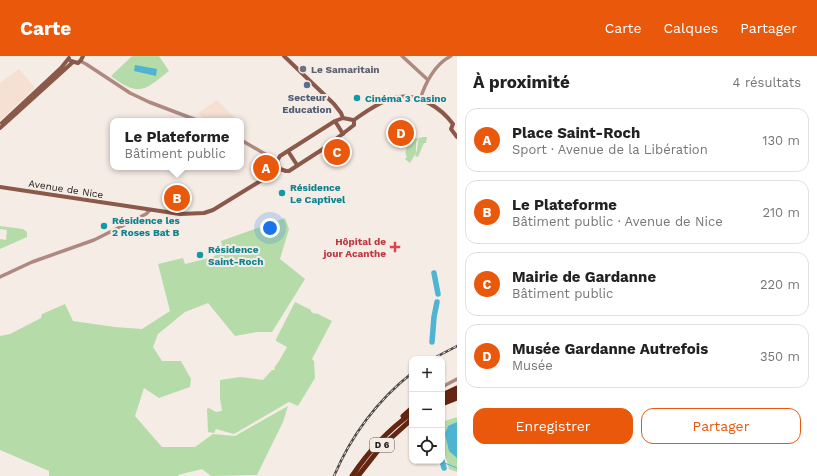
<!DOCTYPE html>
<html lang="fr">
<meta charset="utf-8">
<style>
:root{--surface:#fff;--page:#f2f2f2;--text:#222;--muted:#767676;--line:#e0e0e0;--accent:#ea580c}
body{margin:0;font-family:"Work Sans",sans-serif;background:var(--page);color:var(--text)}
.controls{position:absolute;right:12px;bottom:12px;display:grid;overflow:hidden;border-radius:8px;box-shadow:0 1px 3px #0004}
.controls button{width:36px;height:36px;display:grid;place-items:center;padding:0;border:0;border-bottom:1px solid var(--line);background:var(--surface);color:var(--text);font:20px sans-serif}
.you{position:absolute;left:270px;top:172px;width:14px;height:14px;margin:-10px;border:3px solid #fff;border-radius:50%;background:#1a73e8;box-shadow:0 0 0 6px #1a73e833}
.badge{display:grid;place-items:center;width:26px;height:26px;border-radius:50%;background:var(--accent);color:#fff;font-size:13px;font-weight:700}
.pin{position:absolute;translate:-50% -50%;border:2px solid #fff;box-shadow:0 1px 4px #0006}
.popup{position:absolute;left:110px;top:62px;width:134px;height:52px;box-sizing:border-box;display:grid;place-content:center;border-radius:8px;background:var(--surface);filter:drop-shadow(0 1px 3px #0005);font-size:13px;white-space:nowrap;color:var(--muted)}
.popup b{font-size:15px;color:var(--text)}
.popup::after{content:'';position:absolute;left:50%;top:100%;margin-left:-8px;border:8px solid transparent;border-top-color:var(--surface)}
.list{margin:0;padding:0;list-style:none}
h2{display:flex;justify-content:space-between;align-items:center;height:52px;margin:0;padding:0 16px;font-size:17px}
h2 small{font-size:13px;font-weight:400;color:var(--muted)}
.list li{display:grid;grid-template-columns:26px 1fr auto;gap:12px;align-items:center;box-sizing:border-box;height:64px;margin:0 8px 8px;padding:0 8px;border:1px solid var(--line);border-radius:12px}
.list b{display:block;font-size:15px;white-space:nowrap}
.list p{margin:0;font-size:13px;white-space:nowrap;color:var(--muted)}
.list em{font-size:13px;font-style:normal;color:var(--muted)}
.actions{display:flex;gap:8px;padding:12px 16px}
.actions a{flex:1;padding:9px 0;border:1px solid var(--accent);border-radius:12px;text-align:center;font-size:14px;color:var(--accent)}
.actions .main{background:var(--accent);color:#fff}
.icon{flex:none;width:22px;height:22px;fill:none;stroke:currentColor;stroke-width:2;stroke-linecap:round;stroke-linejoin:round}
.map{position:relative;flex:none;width:457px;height:420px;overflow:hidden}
header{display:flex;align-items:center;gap:24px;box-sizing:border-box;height:56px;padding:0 20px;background:var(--accent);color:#fff}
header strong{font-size:19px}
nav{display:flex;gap:22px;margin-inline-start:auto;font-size:14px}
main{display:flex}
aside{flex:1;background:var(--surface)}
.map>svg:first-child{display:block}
.industrial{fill:#f5e0d2}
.green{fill:#b5dca8}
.water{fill:#4fb3d2}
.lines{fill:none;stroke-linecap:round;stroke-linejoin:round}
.stream{stroke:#4fb3d2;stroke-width:1}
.river{stroke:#4fb3d2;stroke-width:5.5}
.tertiary{stroke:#ad897f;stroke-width:3.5}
.secondary{stroke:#8a594a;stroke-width:4}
.trunk{stroke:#642612;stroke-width:5}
.rail-casing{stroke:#4e4946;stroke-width:2.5}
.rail{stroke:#f6ece6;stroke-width:1;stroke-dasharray:3;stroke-linecap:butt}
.worship-dot{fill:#6b7280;stroke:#f6ece6;stroke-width:1.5}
.service-dot{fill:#5c6f8a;stroke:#f6ece6;stroke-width:1.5}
.culture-dot{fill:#0f9aa8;stroke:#f6ece6;stroke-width:1.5}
.health-dot{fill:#e0444e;stroke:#f6ece6;stroke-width:1.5}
.labels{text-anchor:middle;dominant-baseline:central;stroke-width:4;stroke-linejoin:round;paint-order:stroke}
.shield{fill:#f6ece6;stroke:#5d5854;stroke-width:1}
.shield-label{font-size:9px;font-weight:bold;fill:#1b1816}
.worship-label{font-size:10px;font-weight:bold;fill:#5b616d;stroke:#f6ece6;text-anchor:start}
.service-label{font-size:10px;font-weight:bold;fill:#4e5e75;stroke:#f6ece6}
.culture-label{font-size:10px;font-weight:bold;fill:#0d838f;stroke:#f6ece6;text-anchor:start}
.street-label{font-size:10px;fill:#1b1816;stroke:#f6ece6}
.health-label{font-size:10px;font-weight:bold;fill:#be3a42;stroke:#f6ece6;text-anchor:end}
</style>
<header>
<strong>Carte</strong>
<nav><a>Carte</a><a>Calques</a><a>Partager</a></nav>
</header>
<main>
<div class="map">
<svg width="457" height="420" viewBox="0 0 457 420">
<rect width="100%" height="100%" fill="#f6ece6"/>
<path class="industrial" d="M19,13l16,19 -35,32v-37z
M217,44l21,21h-30l-4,-2 -6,-6z"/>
<path class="green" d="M132,0h27l10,15c-25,20 -30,26 -58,5z
M423,81h4l-1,6h-2l-6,14 -3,-1c3,-6 2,-12 4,-18z
M418,82l-2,5v10l-6,10 -5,-4 2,-2c-4,-6 1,-13 5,-18z
M261,100l9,6 6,8 -17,10 -6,-9 5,-4 -3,-3z
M118,111h110l-1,1c-37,2 -73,2 -109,0z
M285,162l4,11 -9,30 25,20 -33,53h-15l-22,4 -27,-33 -23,9 -27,22 -5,13 9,14h19l10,18 -1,8 -31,11 -15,-10 -9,28 27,31h33l18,-13 22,2 53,-30 -5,16 -26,53 -46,1 -9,-7 -24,6 1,1h-130v-5l-49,-21v-114l10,-2 31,-16 1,-4 23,-10 8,17 42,6 27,2 28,-18 -12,-47 25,-6 2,6 28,-7 10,-7 -2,-9z
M0,170l23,3 4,3v5l-27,12v-10l6,1 1,-10 -7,-1z
M295,246l16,8v2l4,2 1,-1 16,8 -20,38 2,2 1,17 -17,28 -9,-4 -55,32 -18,-5 -2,4 -6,-1 -1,-23 2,-1 7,4 6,-1 -2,-13v-18l20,-3 23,3 9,-10h3l-1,-2 5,-7 8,-14 -11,-6v-2z
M457,361v55l-8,-3 -7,-26v-21z"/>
<path class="water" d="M135,9l22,4 -1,7 -22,-5z
M457,366v36l-8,-7 -4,-17 3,-8z"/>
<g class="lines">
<path class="stream" d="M442,406l15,6"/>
<path class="river" d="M434,217l4,21
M432,286l2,-25 3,-15
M442,405l2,7"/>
<path class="tertiary" d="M402,0l26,24
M80,5l6,3 44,29 19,9 50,19
M420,44c5,-17 15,-36 31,-44
M241,84l36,21
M0,221l32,-15 62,-22 52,-26 3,-3
M442,331l15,-8"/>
<path class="secondary" d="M284,0l50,48 7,9 2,5
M71,5l7,2 3,-3 2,-4
M343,62l10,2h1v5l-31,24 -34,22h-3l-6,-2 -3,-8 3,-5 55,-35z
M354,64c11,-8 32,-22 45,-23 21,-3 42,11 54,27
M335,65l8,13
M2,67l59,-55 8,-10
M453,68l-2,5 6,8
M0,72l73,-66
M288,95l9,14
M0,131l180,27 24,-1 9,-3 67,-41"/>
<path class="trunk" d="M442,339l15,-7
M442,344l15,-7
M442,348l15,-6
M403,360l9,-8
M352,420c16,-24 36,-46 60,-63
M358,420l22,-28 32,-29"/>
<g class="rail-casing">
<path id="rail" d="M432,303l25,-13
M334,420c17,-40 44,-76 78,-103"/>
</g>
<use href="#rail" class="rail"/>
</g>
<circle class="worship-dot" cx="303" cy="13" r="4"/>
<circle class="service-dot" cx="307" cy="29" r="4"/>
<g class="culture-dot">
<circle cx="357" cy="42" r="4"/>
<circle cx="282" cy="137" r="4"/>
<circle cx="104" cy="170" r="4"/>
<circle cx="200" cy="199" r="4"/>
</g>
<path class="health-dot" d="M393 185h4v4h4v4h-4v4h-4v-4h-4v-4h4z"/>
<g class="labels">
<rect class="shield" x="370" y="382" width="24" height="14" rx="3"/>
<g class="shield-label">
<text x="382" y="389">D 6</text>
</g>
<g class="worship-label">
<text x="311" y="13">Le Samaritain</text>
</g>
<g class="service-label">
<text x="307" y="41">Secteur<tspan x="307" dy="12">Education</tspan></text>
</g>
<g class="culture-label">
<text x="365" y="42">Cinéma 3 Casino</text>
<text x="290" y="131">Résidence<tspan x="290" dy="12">Le Captivel</tspan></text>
<text x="112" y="164">Résidence les<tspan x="112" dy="12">2 Roses Bat B</tspan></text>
<text x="208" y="193">Résidence<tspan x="208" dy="12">Saint-Roch</tspan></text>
</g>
<g class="street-label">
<text transform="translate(66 133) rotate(9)">Avenue de Nice</text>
</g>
<g class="health-label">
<text x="386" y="185">Hôpital de<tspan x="386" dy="12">jour Acanthe</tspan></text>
</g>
</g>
</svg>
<div class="controls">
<button>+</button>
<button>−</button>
<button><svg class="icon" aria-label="locate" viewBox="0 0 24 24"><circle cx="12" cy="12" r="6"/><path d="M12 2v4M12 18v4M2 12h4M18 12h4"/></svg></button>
</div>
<div class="you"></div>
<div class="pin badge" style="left:266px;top:112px">A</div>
<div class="pin badge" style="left:177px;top:142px">B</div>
<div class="popup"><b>Le Plateforme</b>Bâtiment public</div>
<div class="pin badge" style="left:337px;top:96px">C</div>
<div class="pin badge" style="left:401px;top:77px">D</div>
</div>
<aside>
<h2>À proximité<small>4 résultats</small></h2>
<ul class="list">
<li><span class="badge">A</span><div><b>Place Saint-Roch</b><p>Sport · Avenue de la Libération</p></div><em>130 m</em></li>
<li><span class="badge">B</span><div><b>Le Plateforme</b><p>Bâtiment public · Avenue de Nice</p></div><em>210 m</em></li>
<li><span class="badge">C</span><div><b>Mairie de Gardanne</b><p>Bâtiment public</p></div><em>220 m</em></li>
<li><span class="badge">D</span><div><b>Musée Gardanne Autrefois</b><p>Musée</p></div><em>350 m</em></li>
</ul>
<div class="actions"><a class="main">Enregistrer</a><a>Partager</a></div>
</aside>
</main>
